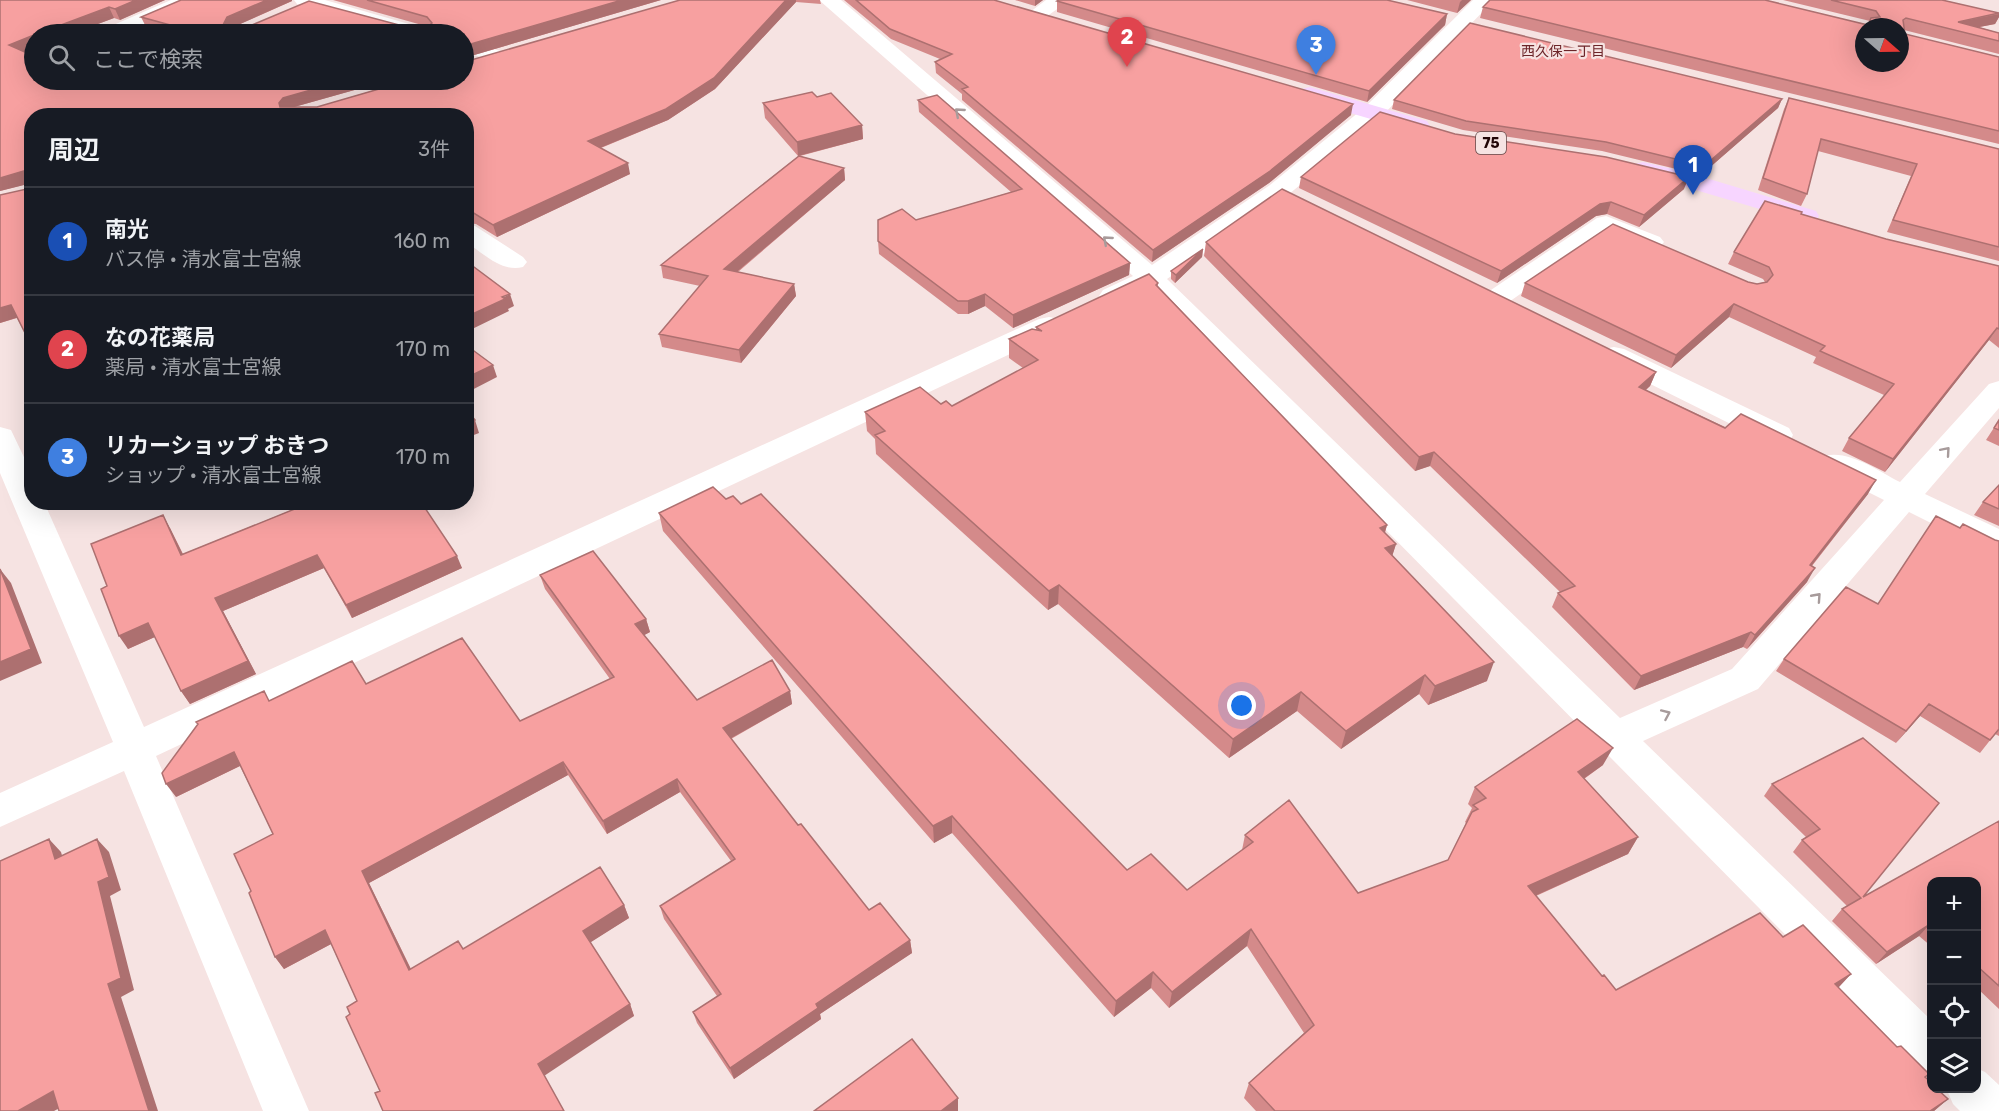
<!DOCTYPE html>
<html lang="ja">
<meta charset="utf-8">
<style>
:root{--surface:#171b24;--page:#242831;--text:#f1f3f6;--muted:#9ea1a6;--line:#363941;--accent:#30797d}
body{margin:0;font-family:Rubik,"Noto Sans JP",sans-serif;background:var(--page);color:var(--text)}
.controls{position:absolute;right:18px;bottom:18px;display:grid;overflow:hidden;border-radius:12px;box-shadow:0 6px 24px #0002}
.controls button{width:54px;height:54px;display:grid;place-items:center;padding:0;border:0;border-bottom:2px solid var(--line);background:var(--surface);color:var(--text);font:30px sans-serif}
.compass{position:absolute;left:1855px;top:18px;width:54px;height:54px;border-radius:50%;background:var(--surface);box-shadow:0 6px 24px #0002;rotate:110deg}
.you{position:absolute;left:1242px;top:706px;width:21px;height:21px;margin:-15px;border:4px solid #fff;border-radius:50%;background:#1a73e8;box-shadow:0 0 0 9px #1a73e833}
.badge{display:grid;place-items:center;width:39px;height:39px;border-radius:50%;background:var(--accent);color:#fff;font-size:20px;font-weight:700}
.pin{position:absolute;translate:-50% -50px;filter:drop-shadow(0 2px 3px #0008)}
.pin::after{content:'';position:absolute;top:32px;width:21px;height:18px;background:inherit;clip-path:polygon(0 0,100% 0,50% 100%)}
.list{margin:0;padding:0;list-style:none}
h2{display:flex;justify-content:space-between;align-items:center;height:78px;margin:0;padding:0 24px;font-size:26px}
h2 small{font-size:20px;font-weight:400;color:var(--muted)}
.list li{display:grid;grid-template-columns:39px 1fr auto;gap:18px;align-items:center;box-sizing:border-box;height:108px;padding:0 24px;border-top:2px solid var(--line)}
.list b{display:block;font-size:22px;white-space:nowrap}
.list p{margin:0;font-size:20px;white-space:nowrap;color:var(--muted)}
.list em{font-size:20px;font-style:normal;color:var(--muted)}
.icon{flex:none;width:33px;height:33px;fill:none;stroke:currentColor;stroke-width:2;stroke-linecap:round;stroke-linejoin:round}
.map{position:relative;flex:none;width:1999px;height:1111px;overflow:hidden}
.search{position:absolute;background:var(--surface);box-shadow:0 6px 24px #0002;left:24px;top:24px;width:450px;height:66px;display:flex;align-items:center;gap:15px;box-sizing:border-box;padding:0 21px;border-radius:33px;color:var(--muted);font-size:22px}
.panel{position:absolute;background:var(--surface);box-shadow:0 6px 24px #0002;left:24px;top:108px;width:450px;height:402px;border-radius:24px}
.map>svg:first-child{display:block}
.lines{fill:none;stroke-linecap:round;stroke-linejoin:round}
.minor{fill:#fff;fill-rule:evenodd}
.major{fill:#f7d5ff;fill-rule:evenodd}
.wall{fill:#d48a8a}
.shaded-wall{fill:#ad7070}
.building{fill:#f7a0a0;stroke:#ad7070;stroke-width:1.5;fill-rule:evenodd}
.oneway{stroke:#a79b9b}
.labels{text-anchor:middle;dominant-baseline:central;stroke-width:4.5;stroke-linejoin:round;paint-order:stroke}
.far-neighbourhood-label{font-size:14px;fill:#6d2529;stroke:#f6e3e2}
.shield{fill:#f6e3e2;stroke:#624848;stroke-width:1.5}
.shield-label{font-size:14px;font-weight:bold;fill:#220506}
</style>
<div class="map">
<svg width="1999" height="1111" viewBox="0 0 1999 1111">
<rect width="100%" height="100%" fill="#f6e3e2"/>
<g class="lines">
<path class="minor" d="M171,0h27l-3,4 -70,30h-26l3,-4z
M294,0h31l105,30 3,4h-30l-106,-30z
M819,0h22l311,265 118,-80 95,-78 108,-107h21l-113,117 -93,78 -121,84 453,439 112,-49 152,-169 -60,-30 -4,-7 4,-7c25,-7 54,15 76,26l89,-98 10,-3v27l-74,86 74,35v25l-12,-3 -78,-39 -151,177 -115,52 289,280v53l-16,-7 -768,-778c-15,7 -29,17 -45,13l-4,-6 4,-6 30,-14z
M1046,0h24l-27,19h-14l-3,-4z
M464,40l40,12 3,4 -3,4 -7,2 -33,-10z
M107,80h41c-9,13 -25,8 -38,5z
M1606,216l54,21 4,5 -4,5 -9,3 -9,-3 -34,-14 -102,71 -9,2 -9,-2 -4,-6 4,-6 109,-74z
M466,224l9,2 48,31 4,5 -4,5c-21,6 -40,-14 -57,-25z
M1049,317l10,2 4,6 -4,6 -903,425 153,355h-46l-139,-340 -124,56v-34l113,-51 -113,-269v-46l11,3 21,44v28h12l100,225 895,-408z
M1614,347l10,2 165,79 4,7 -4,7 -11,3 -11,-3 -163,-81 -4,-6 4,-6z
M1976,1068l9,4 14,13v26h-39l-7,-7 -7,-16h30z"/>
<path class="major" d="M1310,87l117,34 3,5 -3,5 -8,2 -117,-34 -3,-5 3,-5z
M1643,162l43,10 130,39 3,5 -3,5 -9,2 -135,-40 -37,-9 -4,-5 4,-5z"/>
</g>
<path class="wall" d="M0,0h165l-45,20 -6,-2 -43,16h-37v15l-8,3 85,35 279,-7 -96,27h23l363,-107h140l1,4 -25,-2 -81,87 -47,31 -67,28 29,26 -133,63 -21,-13 -10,-1v-107h-434v231l-15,-29 -17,5v-128l27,-6v-5l-27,7z
M181,0h111v1l-54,24h184l-89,-25h328l-197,58v-24h-294l-24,-7 -5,-10z
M844,0h150l357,115 -82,68 -117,79 -190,-162v-6l-26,-21 -1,-11 5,-3 -49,-20z
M1015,0h28l-8,6z
M1407,0h64l-14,13z
M1783,0h159l57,13v4l-4,7 -16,3 20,6v21l-95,-24 1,4 94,23v87l-519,-126 3,-11 385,18 2,-4z
M1057,1l390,13 -2,11 -78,77 -310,-90z
M817,97l45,28 1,14 -63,17 44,12 1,12 -107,92 56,12 2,12 -55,67 -79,-16 -3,-13 41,-48 -37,-8 -2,-13 137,-109 -33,-38 -2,-15z
M1789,98l210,51v112l-112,-29 24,-56 -93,-25 -11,43 -6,12 -43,-16 26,-81z
M1782,99l-4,9 -77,67 -99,-24 -139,-21 -71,-21 2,-9z
M918,100l212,163 -1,12 -116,53 -28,-22 -17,8h-10l-79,-60 -1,-13 38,-21 95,-28 -92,-80z
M1455,134l229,55 -45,38 -32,-13 -11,2 -99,67 -198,-95 2,-11z
M1801,214l85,25 113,27v82l-10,-8 -104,132 -43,-21 7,-13 35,-43 -71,-32 3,-6 -87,-40 -58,51 -150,-72 4,-13 223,-1 9,2 8,-2 -2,-3 -35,-15 6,-12z
M1206,242l450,130 -6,14 -4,4 222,104 -56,72 -5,16 -60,67 -4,-2 -109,43 -82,-83 6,-14 2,-1 -130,-126 -15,5 -211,-215z
M1203,249l-1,8 -27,26 -4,-4v-8z
M1158,283v3l229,239 -2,8 11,11 -4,12 95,125 -59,24 -9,-11 -78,55 -44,-38 -68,47 -171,-154 -10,6 -172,-156 -1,-15 -8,-8 -2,-19 76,-8 11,2 71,-38 -14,-10v-19l27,-9v-3z
M1999,420v26l-13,-6z
M1999,485v41l-25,-11 9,-13z
M311,502h110l41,66 -110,50 -28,-50 -101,43 33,63 -66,30 -9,-13 -26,-54 -27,12 -21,-63 63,-58 13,26z
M659,513l468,357 60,20 55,-40 3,-15 113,58 90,-33 18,-37 -1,-1 7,-14 -4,-4 7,-17 128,-22 -19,14 54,58 -10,17 -92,42 66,80 14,14 167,-53 68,37 -13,14 59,59 32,27 -3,3 22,22 -14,12h-678l-12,-13 5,-15 55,-50 -57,-87 -78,62 -18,-20 -37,29 -162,-184 -18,10 -271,-312z
M1960,528l39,13v195l-4,-2 -15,19 -60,-37 -24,27 -120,-72 8,-12 94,-55z
M540,575l106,44 4,13 -6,3 53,65 93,-9 2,13 -61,35 67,86 71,85 41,30 2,13 -92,61 1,5 -87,60 -37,-56 -4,-11 24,-16 -53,-77 -4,-13 71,-45 -51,-69 -73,42 -39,-59 -199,108 42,86 52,-20 161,-44 5,13 -39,24 40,62 4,12 -254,75 -30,-77 7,-13 -26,-57 -47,25 -9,-12 -24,-66 22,-57 -33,-68 -64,31 93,-96 97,-17 154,37 90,-42 -65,-90z
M1863,738v159l136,-76v188l-22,-21v-106h-45v65l-13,-11 -43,28 -44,-43 10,-12 5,-3 -54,-54 9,-12 4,-3 -42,-41 8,-12z"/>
<path class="shaded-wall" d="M136,0h29l-45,20 -5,-11z
M267,0h25v1l-61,27 -8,-3 4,-8z
M622,0h39l-197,58v-12z
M786,0h10v2l-81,87 -47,31 -78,32 -2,-11z
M1035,0h8l-8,6z
M1462,0h9l-14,13 3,-11z
M109,7l5,11 -43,16h-34z
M1447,14l-2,11 -78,77 2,-11z
M1999,14v3l-4,7 -36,7 -1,-9z
M34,35v14l-19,7 -6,-11z
M346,80h44l-103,29 -4,6 -4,-12 4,-5z
M1782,99l-4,9 -77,67 3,-9z
M1353,104l-2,11 -82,68 -117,79 1,-12z
M862,125l1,14 -65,17 -1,-14z
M628,163l2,11 -133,63 -4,-12z
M844,168l1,12 -119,101 -2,-12z
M27,170l5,13 -32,8v-13z
M1689,177l-5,12 -45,38 5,-12z
M1611,202l-4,12 -11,2 -99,67 4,-12 99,-67z
M468,237l4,12 -5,2 1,3 -2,1v-17z
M1203,249l-1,8 -27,26 1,-8z
M1130,263l-1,12 -116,53v-13z
M794,284l2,12 -55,67 -2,-13z
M510,294l4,12 -6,3 1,2 -43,21v-15z
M985,294v12l-17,8v-13z
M1734,304l-5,13 -58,51 5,-13z
M11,305l8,12 -19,6v-15z
M1997,328l-8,12 -104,132 8,-13z
M493,365l4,12 -31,16v-15z
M1656,372l-6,14 -17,15 6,-14z
M475,420l4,13 -13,5v-14z
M1434,452l-4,14 -15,5 4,-14z
M1876,480l-8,14 -67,85 9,-14z
M163,515l7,13 19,39 -8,-12z
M1387,525l-6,19 -1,-16z
M1396,544l-6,19 -5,-15z
M317,555l7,13 -101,43 33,63 -66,30 -9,-13 34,-93z
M457,556l5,12 -110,50 -6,-13z
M1815,568l-8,14 -60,67 8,-14z
M0,569l11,14 31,80 -42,18z
M1059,585l-1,19 -10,6 1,-19z
M646,619l4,13 -11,6 -4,-14z
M148,623l9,13 -29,13 -9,-13z
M1751,632l-8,15 -109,43 7,-14z
M1494,662l-7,19 -59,24 7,-19z
M1425,675l-6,19 -78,55 5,-18z
M790,691l2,13 -66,37 -3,-13z
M1301,692l-4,19 -68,47 4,-19z
M1929,704l-9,12 -24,27 10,-12z
M1613,748l-10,17 -34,24 9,-17z
M234,752l8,13 -66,32 -10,-13z
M563,762l5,13 -199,108 48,99 -8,-12 -47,-99z
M677,779l3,13 -73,42 -4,-13z
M952,816v17l-18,10 -1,-17z
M1638,837l-10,17 -109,49 9,-17z
M49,839l12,13 6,20 -12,-13z
M97,839l12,13 12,38 -11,6 24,94 -13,7 37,114h-9l-41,-127 -10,-102z
M624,905l5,13 -41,26 -5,-13z
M1930,924l-11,12 -43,28 11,-12z
M1251,929l-4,17 -78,62 3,-16z
M325,930l8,13 -49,26 -9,-12z
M910,940l2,13 -92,61 1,5 -87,60 -4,-11 86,-64z
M1153,972l-2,16 -37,29 2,-16z
M1851,974l-15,16 -1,-6z
M630,1004l4,12 -90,60 -6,-12z
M53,1091l14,13 -13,7h-36z
M958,1098v13h-17z
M1948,1099l-14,12h-4z"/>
<path class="building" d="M0,0h136l-21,9 -6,-2 -72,27h-3v1l-25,10 25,11v24h59l18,7 20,-7h215l-63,18 -4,5 1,4h37l93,-27h54v-18l216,-62h106l-72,78 -48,31 -78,32 40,22 -135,62 -21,-13 -6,-1v-95h-434v231l-21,-42 -11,3v-113l27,-6v-19l-27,8z
M181,0h86l-40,17 -4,8h29l57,-24 90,24h31l2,-2 -5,-6 -60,-17h255l-158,46v-12h-261l-62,-17z
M856,0h138l359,104 -83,67 -117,79 -191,-161 6,-2 -33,-25 17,-8 -62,-25z
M1059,0h328l60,14 -78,77 -312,-90z
M1490,0h275l103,25 3,-7 9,-1 -4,-6 -45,-11h111l57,13 -41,9 41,11v8l-93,-23 -3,2 2,14 94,23v74l-516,-124zM1864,27h36v36h-36z
M1470,23l312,76 -78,67 -98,-24 -140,-21 -72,-21z
M812,92l5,5 14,-4 31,32 -65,17 -34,-39z
M937,95l193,168 -117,52 -28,-21 -17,7h-10l-80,-60v-21l24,-11 14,11 106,-31 -104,-89z
M1789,98l210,51v98l-106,-27 24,-56 -96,-25 -14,55 -44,-16z
M1380,112l75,22 151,23 83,20 -45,38 -33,-13 -11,2 -99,67 -200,-94z
M799,156l45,12 -120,101 70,15 -55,66 -80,-16 49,-58 -47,-11z
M1282,189l374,183 -17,15 86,41 16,-14 135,66 -66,85 5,3 -60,67 -4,-3 -110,44 -83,-83 17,-7 -141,-134 -15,5 -213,-215z
M1765,201l37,11 -1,2 85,25 113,27v63l-2,-1 -104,131 -44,-21 45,-54 -74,-33 5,-5 -91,-42 -58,51 -151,-72 88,-59 135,58 9,2 10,-2 6,-7 -4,-8 -35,-15z
M1203,249l-27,26 -5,-4z
M466,261l44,33 -8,3 3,2 -39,18z
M1149,274l9,9 -2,2 231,240 -7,3 16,16 -11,4 109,114 -59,24 -10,-11 -79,56 -45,-39 -68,47 -174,-154 -10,6 -174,-156 10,-4 -20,-19 55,-25 21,17 5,-3 6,5 86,-46 -29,-21 23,-10 10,2 -6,-4z
M466,345l27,20 -27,13z
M466,409l9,11 -9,4z
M1999,420v10l-5,-2z
M1999,485v24l-16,-7z
M713,487l13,12 7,-3 8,8 20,-10 366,376 24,-16 36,36 66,-48 -8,-7 44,-35 69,93 90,-33 24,-48 6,-3 -5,-4 13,-7 -11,-11 102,-68 36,29 -35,24 60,65 -110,49 74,90 2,-1 12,15 144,-77 23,24 20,-12 48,49 -16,10 62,63 4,-1 28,28 -4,3 7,6v6h5l11,10 -18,12h-655l-26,-28 65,-58 -63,-96 -79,63 -19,-20 -37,29 -164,-185 -19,10 -274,-313z
M312,502h109l36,54 -111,49 -29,-50 -102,43 33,63 -67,30 -33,-68 -29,13 -18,-47 6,-3 -16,-42 72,-29 18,40z
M1936,516l24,12 3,-4 32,16 4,1v188l-9,11 -61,-36 -23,27 -122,-72 62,-72 32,17z
M593,551l53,68 -11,5 62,76 75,-40 18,31 -67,37 75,97 3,-1 68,86 11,-7 30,37 -94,64 2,4 -88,60 -37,-56 28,-18 -61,-88 75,-47 -58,-80 -74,42 -40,-59 -201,109 47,99 49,-29 5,8 137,-82 24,38 -41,26 47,73 -92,60 26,47h-181l-8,-18 5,-2 -34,-74 4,-3 -3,-7 10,-6 -32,-71 -50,27 -26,-64 2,-2 -17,-37 39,-20 -39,-82 -68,32 -4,-11 36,-49 -2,-2 68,-31 5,10 83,-40 14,23 96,-46 58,83 94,-44 -74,-102z
M0,569l31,80 -31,13z
M1863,738l76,65 -76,94 136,-76v165l-22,-20v-84h-45v43l-2,-1 -43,28 -45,-43 19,-11 -59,-58 18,-11 -48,-45z
M49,839l6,20 42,-20 12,38 -11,5 23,96 -13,6 41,127h-90l-6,-20 -35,20h-18v-250z
M912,1039l46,59 -17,13h-127z"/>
<defs><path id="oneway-chevron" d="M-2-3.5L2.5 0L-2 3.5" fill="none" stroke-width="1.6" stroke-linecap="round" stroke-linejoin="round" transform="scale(1.5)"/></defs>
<g class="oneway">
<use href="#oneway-chevron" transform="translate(959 112) rotate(-139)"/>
<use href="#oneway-chevron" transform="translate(1107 240) rotate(-139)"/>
<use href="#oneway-chevron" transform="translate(1946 451) rotate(-49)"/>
<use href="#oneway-chevron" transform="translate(1817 597) rotate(-48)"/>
<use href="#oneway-chevron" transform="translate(1666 714) rotate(-24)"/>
</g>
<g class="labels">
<g class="far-neighbourhood-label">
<text x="1563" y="51">西久保一丁目</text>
</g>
<rect class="shield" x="1476" y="132" width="30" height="22" rx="4.5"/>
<g class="shield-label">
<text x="1491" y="143">75</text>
</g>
</g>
</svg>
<div class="controls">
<button>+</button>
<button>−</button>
<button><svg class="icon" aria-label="locate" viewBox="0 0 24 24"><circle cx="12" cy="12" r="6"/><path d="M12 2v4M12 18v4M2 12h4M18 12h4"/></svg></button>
<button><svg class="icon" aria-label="layers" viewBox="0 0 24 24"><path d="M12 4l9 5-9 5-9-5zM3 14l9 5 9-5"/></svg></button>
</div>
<svg class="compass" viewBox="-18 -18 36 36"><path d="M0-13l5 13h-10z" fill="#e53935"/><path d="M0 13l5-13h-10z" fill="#9ea1a6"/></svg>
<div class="you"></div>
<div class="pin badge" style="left:1693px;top:195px;background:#1a4fb4">1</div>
<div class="pin badge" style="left:1127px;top:67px;background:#e0444e">2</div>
<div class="pin badge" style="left:1316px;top:75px;background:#3f7fe0">3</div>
<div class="search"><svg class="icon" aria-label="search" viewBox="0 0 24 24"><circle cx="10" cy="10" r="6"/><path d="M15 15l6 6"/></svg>ここで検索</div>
<section class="panel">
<h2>周辺<small>3件</small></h2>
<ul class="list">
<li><span class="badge" style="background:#1a4fb4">1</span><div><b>南光</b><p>バス停 · 清水富士宮線</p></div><em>160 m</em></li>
<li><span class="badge" style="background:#e0444e">2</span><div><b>なの花薬局</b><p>薬局 · 清水富士宮線</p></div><em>170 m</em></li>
<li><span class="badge" style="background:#3f7fe0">3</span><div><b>リカーショップ おきつ</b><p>ショップ · 清水富士宮線</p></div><em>170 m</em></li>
</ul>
</section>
</div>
